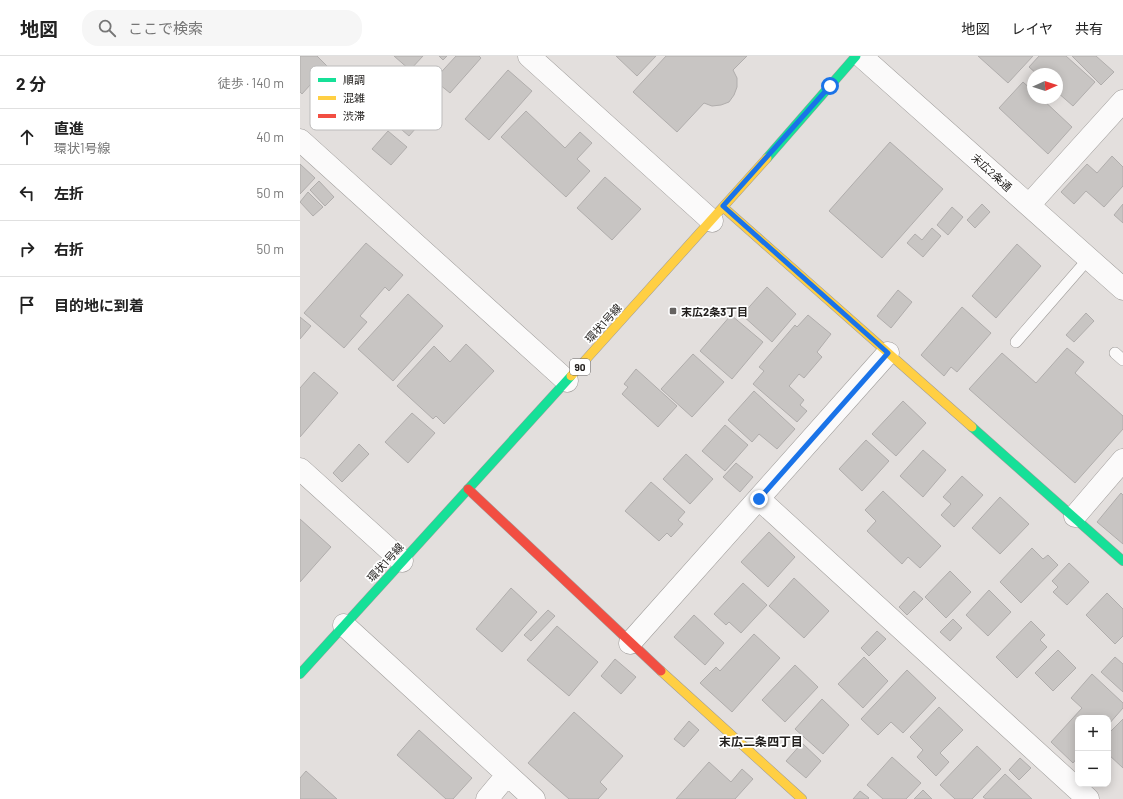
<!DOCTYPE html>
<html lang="ja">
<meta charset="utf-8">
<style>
:root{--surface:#fff;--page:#f6f6f6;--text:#222;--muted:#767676;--line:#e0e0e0}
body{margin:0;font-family:Barlow,"Noto Sans JP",sans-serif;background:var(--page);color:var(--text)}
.controls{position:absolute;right:12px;bottom:12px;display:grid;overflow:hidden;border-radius:8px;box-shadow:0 2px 10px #0003}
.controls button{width:36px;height:36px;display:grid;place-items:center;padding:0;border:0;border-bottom:1px solid var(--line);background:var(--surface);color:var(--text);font:20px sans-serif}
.compass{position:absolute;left:727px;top:12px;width:36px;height:36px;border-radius:50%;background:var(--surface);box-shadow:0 2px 10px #0003;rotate:87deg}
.stop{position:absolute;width:12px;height:12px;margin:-9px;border:3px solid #1a73e8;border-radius:50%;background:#fff}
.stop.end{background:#1a73e8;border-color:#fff;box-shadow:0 1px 4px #0008}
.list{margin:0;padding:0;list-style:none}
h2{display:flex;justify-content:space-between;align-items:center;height:52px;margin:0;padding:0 16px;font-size:17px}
h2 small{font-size:13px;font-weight:400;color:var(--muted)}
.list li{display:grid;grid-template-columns:26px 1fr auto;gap:12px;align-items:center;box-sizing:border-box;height:56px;padding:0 16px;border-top:1px solid var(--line)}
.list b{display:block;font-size:15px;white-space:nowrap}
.list p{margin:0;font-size:13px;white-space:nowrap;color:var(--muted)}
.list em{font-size:13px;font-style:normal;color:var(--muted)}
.icon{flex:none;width:22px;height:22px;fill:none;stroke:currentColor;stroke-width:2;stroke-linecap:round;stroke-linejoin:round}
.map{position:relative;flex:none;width:823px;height:743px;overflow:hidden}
header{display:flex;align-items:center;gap:24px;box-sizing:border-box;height:56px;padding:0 20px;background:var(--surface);border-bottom:1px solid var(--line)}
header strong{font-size:19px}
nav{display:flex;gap:22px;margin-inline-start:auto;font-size:14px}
.search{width:280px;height:36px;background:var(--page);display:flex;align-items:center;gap:10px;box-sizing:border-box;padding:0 14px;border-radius:16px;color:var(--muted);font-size:15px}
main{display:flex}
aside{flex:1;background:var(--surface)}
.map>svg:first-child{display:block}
.building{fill:#c8c5c3;stroke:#b0adac}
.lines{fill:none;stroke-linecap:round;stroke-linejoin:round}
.lane-casing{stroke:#9f9c9a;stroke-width:12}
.street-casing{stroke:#9f9c9a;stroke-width:23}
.fast-casing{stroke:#9f9c9a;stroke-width:10}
.slow-casing{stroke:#9f9c9a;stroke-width:10}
.jam-casing{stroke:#9f9c9a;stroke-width:10}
.lane{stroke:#fbfafa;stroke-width:11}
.street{stroke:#fbfafa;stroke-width:22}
.fast{stroke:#16e098;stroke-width:9}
.slow{stroke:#ffcf43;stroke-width:9}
.jam{stroke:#f24e42;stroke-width:9}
.route{stroke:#1a73e8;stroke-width:5}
.poi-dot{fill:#666361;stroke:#fff;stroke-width:1.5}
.labels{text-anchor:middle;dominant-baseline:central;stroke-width:3.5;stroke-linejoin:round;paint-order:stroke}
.shield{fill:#fff;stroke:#656362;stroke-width:1}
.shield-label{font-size:10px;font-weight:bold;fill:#23201e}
.street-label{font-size:11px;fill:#23201e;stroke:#fff}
.poi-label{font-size:11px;font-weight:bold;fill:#23201e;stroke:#fff;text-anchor:start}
.neighbourhood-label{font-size:12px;font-weight:bold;fill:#23201e;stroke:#fff}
.key{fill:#fff;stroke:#bdbcbc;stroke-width:1}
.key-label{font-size:11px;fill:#23201e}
</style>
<header>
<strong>地図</strong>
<div class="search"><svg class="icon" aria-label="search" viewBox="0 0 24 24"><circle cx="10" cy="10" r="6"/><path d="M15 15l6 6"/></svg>ここで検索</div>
<nav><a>地図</a><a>レイヤ</a><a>共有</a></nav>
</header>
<main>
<aside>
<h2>2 分<small>徒歩 · 140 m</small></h2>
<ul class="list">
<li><svg class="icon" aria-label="ahead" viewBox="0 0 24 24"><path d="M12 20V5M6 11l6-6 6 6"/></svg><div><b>直進</b><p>環状1号線</p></div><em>40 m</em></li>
<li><svg class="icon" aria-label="left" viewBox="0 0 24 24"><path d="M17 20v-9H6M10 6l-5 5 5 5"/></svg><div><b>左折</b></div><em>50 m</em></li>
<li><svg class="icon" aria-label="right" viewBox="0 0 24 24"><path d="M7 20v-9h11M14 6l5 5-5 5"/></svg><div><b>右折</b></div><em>50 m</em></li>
<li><svg class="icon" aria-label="arrive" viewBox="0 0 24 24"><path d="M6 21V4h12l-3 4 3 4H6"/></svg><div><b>目的地に到着</b></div></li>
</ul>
</aside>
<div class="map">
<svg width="823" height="743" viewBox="0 0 823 743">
<rect width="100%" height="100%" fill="#e3dfdd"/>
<path class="building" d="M0,0h17l10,10 -25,28 -2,-2z
M94,0h29l-13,14z
M139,0h8l-4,4z
M156,0h23l2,2 -31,35 -16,-13z
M316,0h40l-19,20z
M366,0h81l-14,14 4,8v9l-3,8 -5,7 -8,3 -9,1 -8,-3 -27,29 -44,-40z
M678,0h55l-25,27z
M739,0h27l29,26 -22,24 -16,-14v-18h-20l-8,-7z
M772,0h24l18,16 -13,13z
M208,14l24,21 -43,49 -24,-21z
M96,26l34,30 -21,24 -29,-25 9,-10 -5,-5z
M723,26l10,9v7h8l31,29 -24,27 -49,-46z
M226,55l39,37 15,-16 12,11 -15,16 13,12 -24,26 -65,-60z
M88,75l19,16 -16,18 -19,-16z
M590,86l53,47 -61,69 -53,-47z
M812,100l11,11v19l-19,21 -18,-16 -12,13 -13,-12 26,-28 10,9z
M0,108l15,14 -15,16z
M305,121l36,32 -29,31 -35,-32z
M19,125l15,16 -9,9 -15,-16z
M8,136l15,15 -10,9 -13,-14z
M682,148l8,8 -15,16 -8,-8z
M823,148v19l-9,-8z
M652,151l11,10 -15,18 -11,-10z
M632,172l9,8 -18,21 -16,-14 8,-9 7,6z
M66,187l37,32 -14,16 -4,-4 -25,29 7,6 -23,26 -40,-35z
M717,188l24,22 -45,52 -24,-22z
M467,231l29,27 -24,28 -30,-27z
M598,234l14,12 -21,26 -14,-12z
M108,238l35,32 -50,55 -35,-32z
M662,251l29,26 -34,39 -6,-5 -7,9 -23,-21z
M786,257l8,8 -20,21 -8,-7z
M431,259l32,27 -31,37 -32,-28z
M508,259l23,19 -14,18 5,5 -18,21 -5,-4 -10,12 15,14 -4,5 7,6 -10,11 -44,-38 11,-13 -5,-4 36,-42 2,2z
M0,261l11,9 -11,13z
M166,288l28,27 -50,53 -8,-8 -3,3 -36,-33 37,-40 16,16z
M767,292l17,14 -9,11 48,43v13l-48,54 -106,-94 33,-36 34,30z
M393,298l31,28 -32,35 -31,-28z
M336,313l41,37 -19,21 -36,-33 6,-7 -4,-3z
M14,316l24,21 -38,44v-49z
M454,335l41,38 -18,20 -18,-15 -7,8 -24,-22z
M603,345l23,22 -30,33 -24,-22z
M112,357l23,20 -27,30 -23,-21z
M425,369l23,20 -23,26 -23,-20z
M566,384l23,21 -27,30 -23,-22z
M59,388l10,10 -27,28 -9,-9z
M623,394l23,20 -23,27 -23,-21z
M386,398l27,25 -23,25 -27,-25z
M436,407l17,14 -13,15 -17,-15z
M662,420l21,19 -29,32 -13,-12 10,-11 -8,-7z
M351,426l34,30 -7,8 5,4 -12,13 -4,-4 -8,8 -34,-30z
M583,435l58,55 -21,22 -12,-11 -6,7 -35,-33 9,-10 -11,-11z
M821,437l2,2v49l-26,-22z
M700,441l29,27 -29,30 -28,-26z
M0,463l31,28 -31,35z
M469,476l26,25 -27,30 -27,-25z
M732,492l11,11 5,-4 10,10 -37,38 -21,-21z
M769,507l20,19 -22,23 -14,-13 5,-5 -6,-6z
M650,515l21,21 -25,26 -21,-21z
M494,522l35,33 -25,27 -35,-32z
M443,527l24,22 -26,28 -12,-11 -3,3 -12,-11z
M211,532l26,24 -35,40 -26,-23z
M689,534l22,22 -23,24 -22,-21z
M614,535l9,8 -16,16 -8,-8z
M807,537l16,16v27l-8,8 -29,-29z
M248,554l7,6 -24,25 -7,-6z
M394,559l30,28 -19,22 -31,-28z
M653,563l9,9 -12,13 -10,-9z
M731,565l14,14 -5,5 7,7 -30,31 -21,-21z
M257,570l41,36 -29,34 -42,-36z
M577,575l9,8 -17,17 -8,-8z
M454,578l26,24 -48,54 -32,-29 16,-16 4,4z
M758,594l18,18 -23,23 -18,-18z
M564,601l24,24 -25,27 -25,-24z
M815,601l8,7v28l-22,-20z
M315,603l21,18 -15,17 -20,-18z
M495,609l23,22 -33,35 -23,-22z
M607,614l29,28 -33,35 -12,-11 -13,13 -17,-16z
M792,618l31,29v5l-15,17v-7h-30v39l-5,6 -22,-21 31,-34 -11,-10z
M522,643l27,26 -26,29 -28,-25z
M639,651l24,23 -23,23 9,9 -13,14 -19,-19 6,-7 -13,-13z
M274,656l49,44 -23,26 7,7 -9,10h-29l-41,-36z
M823,663v49l-15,-14v-20z
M389,665l10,9 -15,17 -10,-8z
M119,674l53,48 -19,21h-7l-49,-44z
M502,687l19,18 -15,17 -20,-17z
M677,690l24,23 -29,30h-17l-15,-14z
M592,701l29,26 -15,16h-23l-16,-14z
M720,702l11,10 -12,12 -10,-10z
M409,706l22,20 11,-13 11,10 -18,20h-59z
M6,715l31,28h-37v-21z
M705,718l27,25h-46l-3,-2z
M623,734l9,9h-18z
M560,735l9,7 -1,1h-15z"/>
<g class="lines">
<g class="lane-casing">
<path id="lane" d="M716,286l73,-84
M815,297l8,7"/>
</g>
<g class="street-casing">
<path id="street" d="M229,0l183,165
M561,0l262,233
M0,84l267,241
M729,149l94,-104
M0,413l102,92
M459,443l329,300
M775,460l48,-56
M44,569l190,174
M330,587l258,-290
M187,743l20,-24"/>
</g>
<g class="fast-casing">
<path id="fast" d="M467,102l89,-102
M672,371l151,134
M0,618l271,-298"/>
</g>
<g class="slow-casing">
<path id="slow" d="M423,151l249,220
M271,320l196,-218
M361,615l141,128"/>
</g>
<g class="jam-casing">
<path id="jam" d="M168,433l193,182"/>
</g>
<use href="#lane" class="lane"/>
<use href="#street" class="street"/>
<use href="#fast" class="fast"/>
<use href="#slow" class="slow"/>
<use href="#jam" class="jam"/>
</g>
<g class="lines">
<path class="route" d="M459,443l129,-146 -165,-147 107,-120"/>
</g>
<rect class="poi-dot" x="369" y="251" width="8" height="8" rx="2"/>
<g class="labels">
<rect class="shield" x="270" y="303" width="20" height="16" rx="3"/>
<g class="shield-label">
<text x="280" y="311">90</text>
</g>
<g class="street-label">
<text transform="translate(692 116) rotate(42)">末広2条通</text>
<text transform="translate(303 267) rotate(-48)">環状1号線</text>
<text transform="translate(85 506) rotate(-48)">環状1号線</text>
</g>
<g class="poi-label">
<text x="381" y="255">末広2条3丁目</text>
</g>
<g class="neighbourhood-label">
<text x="461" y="685">末広二条四丁目</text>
</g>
</g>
<rect x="10" y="10" width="132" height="64" rx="6" class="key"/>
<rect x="18" y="22" width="18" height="4" fill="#16e098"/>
<rect x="18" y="40" width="18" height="4" fill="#ffcf43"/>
<rect x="18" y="58" width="18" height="4" fill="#f24e42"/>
<g class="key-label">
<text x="43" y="28">順調</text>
<text x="43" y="46">混雑</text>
<text x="43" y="64">渋滞</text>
</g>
</svg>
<div class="controls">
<button>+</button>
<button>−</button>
</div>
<svg class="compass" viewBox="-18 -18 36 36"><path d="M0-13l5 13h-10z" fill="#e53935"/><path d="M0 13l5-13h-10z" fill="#767676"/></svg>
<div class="stop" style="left:530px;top:30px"></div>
<div class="stop end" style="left:459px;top:443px"></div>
</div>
</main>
